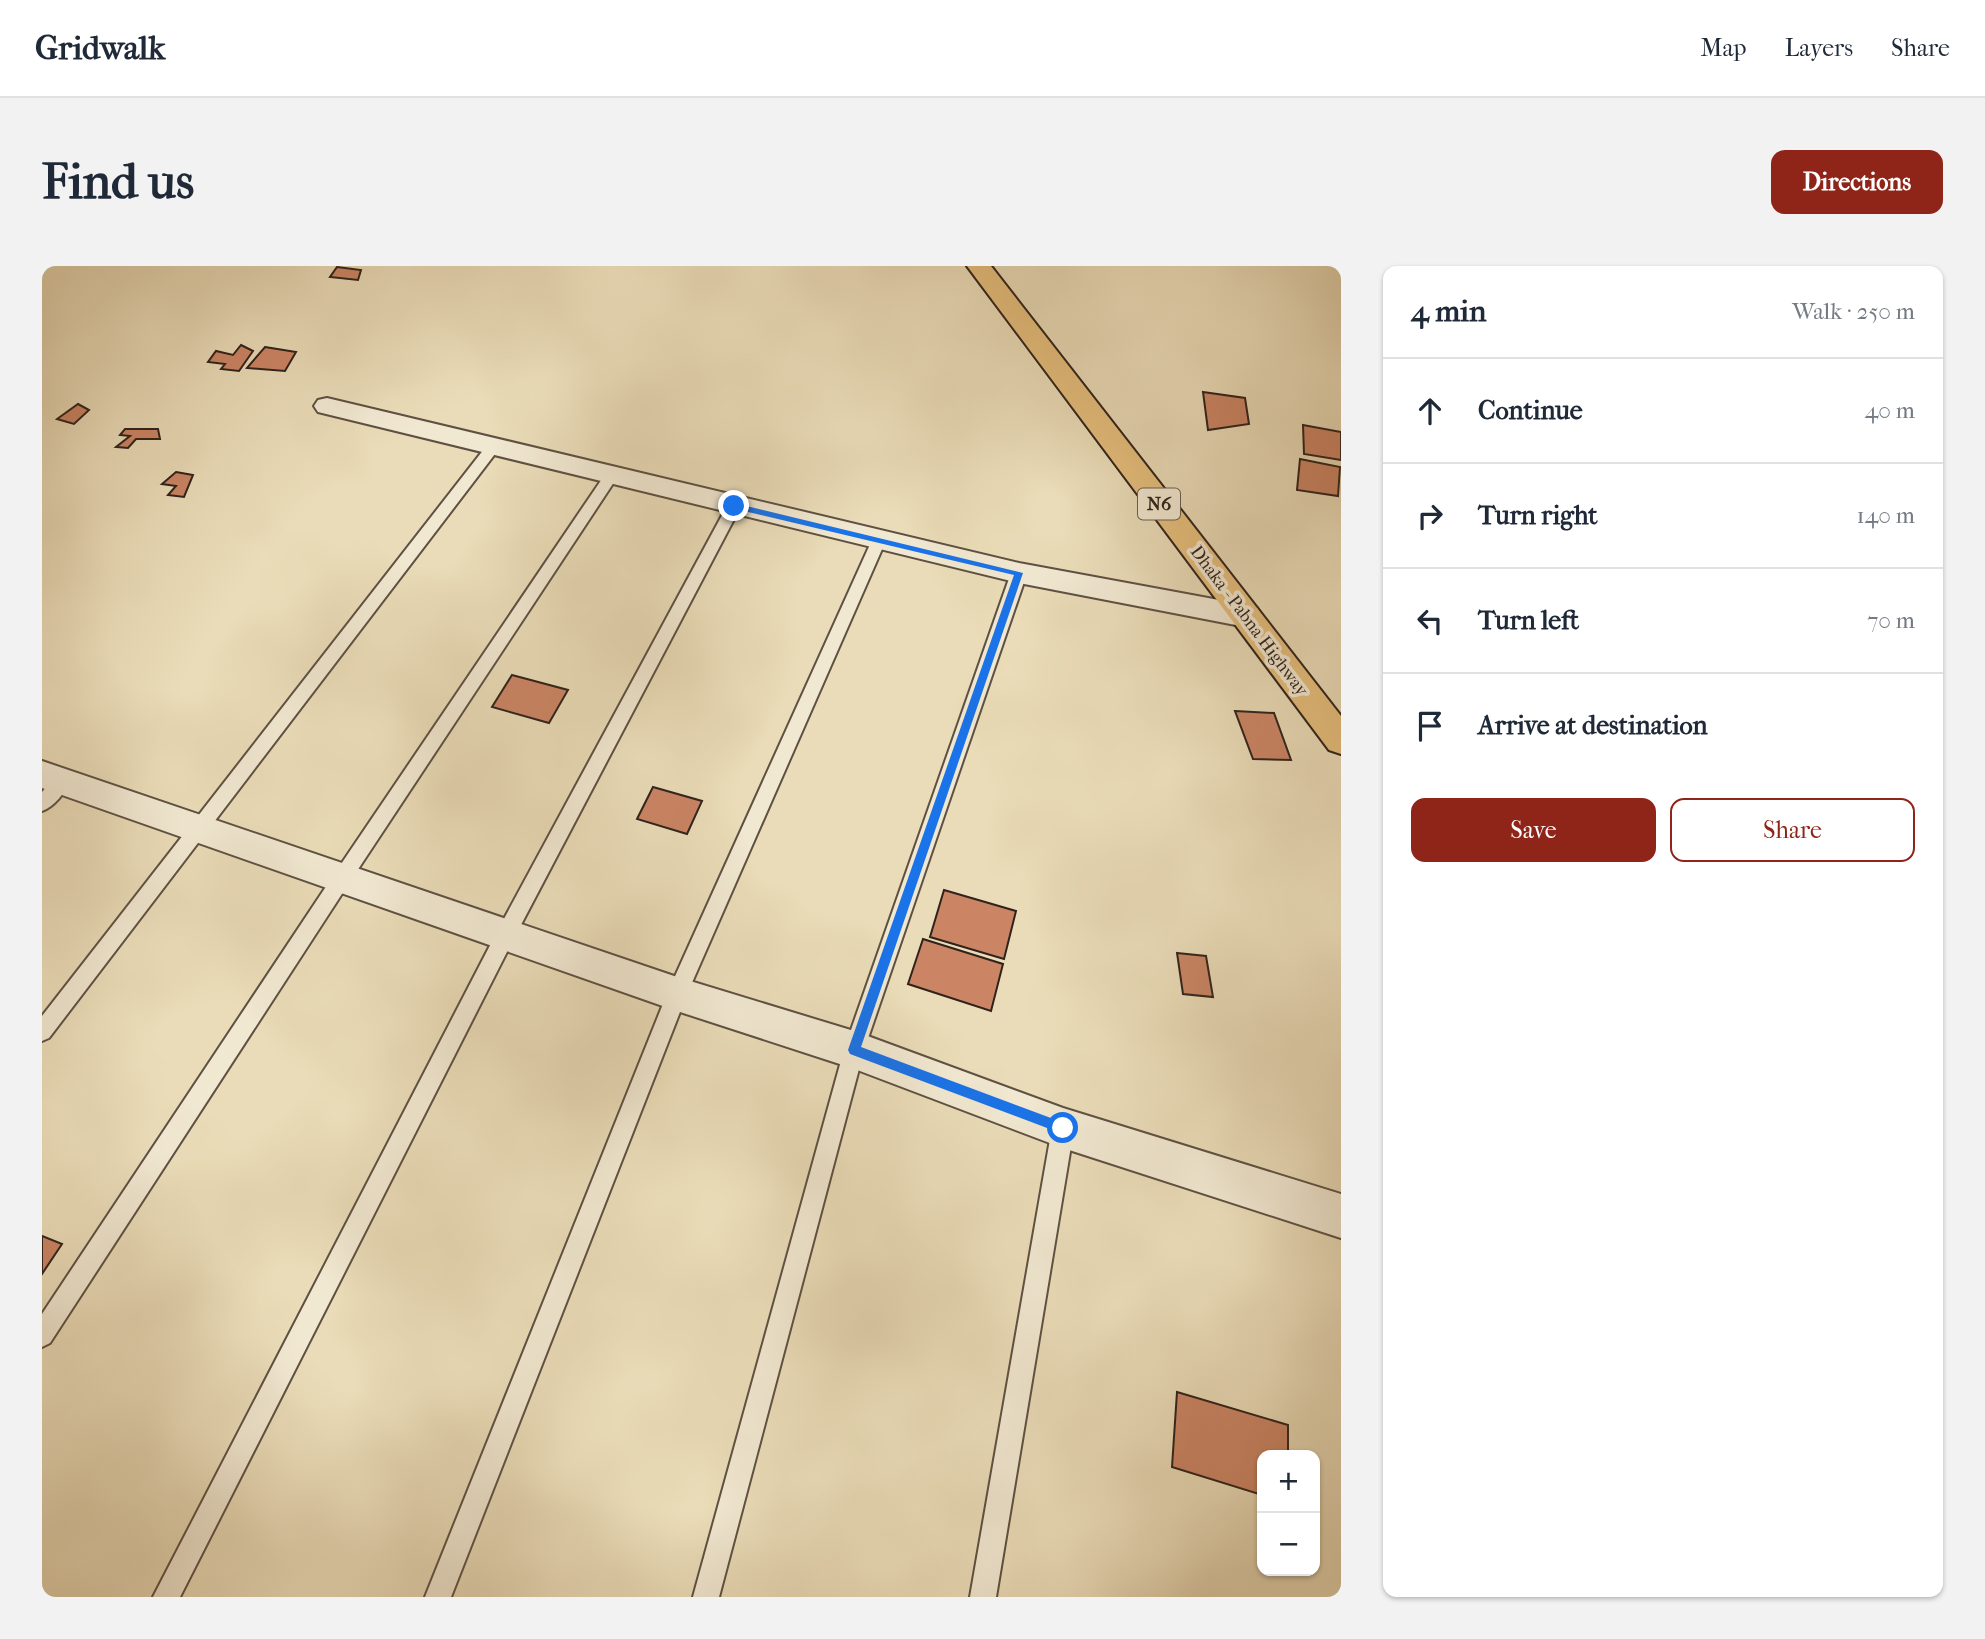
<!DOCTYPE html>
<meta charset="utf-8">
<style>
:root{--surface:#fff;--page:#f2f2f3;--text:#1f2937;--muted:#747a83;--line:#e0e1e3;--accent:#8f2418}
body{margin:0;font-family:"IM FELL French Canon",serif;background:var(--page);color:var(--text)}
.controls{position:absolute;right:21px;bottom:21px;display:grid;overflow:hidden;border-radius:14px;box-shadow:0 2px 5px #0004}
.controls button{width:63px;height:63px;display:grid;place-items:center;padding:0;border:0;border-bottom:2px solid var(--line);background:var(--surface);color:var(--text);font:35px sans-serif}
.stop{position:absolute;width:21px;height:21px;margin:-16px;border:5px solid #1a73e8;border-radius:50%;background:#fff}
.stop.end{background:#1a73e8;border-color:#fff;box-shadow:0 2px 7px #0008}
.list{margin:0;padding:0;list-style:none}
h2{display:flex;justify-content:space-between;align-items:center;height:91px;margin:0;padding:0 28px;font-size:30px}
h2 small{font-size:23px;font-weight:400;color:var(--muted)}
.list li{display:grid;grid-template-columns:46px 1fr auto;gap:21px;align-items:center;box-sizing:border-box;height:105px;padding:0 28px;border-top:2px solid var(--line)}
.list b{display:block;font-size:26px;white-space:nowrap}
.list em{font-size:23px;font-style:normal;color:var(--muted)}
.actions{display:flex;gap:14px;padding:21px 28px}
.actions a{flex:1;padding:16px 0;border:2px solid var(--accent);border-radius:14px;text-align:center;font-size:24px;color:var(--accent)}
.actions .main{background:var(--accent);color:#fff}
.icon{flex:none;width:38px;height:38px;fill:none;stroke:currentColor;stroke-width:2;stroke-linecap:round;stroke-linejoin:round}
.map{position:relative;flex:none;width:1299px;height:1331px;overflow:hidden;border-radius:14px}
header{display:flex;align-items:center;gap:42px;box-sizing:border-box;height:98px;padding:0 35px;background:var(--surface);border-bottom:2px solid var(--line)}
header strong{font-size:33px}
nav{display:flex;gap:38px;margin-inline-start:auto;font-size:24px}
.intro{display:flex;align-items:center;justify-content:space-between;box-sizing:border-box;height:168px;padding:0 42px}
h1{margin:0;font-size:49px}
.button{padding:18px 32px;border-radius:14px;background:var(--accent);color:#fff;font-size:24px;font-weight:700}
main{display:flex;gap:42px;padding:0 42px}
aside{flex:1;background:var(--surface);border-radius:14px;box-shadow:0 2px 5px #0004}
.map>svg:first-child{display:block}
.building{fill:#cb8565;stroke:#2f231c;stroke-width:2}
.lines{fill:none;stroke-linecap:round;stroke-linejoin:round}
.lane-casing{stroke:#5e5143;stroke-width:4}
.street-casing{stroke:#5e5143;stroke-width:4}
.highway-casing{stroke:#2f231c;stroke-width:4}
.lane{fill:#f1e8d1;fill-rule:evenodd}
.street{fill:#f1e8d1;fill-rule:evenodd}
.highway{fill:#e5be7c;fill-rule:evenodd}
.route{fill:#1a73e8}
.labels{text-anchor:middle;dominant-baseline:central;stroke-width:7;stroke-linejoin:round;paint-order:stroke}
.far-street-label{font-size:18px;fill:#2f231c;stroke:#f1e8d1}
.shield{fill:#f1e8d1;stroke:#695e52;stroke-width:2}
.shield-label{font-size:19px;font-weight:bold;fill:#2f231c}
</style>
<header>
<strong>Gridwalk</strong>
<nav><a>Map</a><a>Layers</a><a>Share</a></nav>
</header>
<div class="intro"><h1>Find us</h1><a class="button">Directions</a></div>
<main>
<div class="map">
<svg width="1299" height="1331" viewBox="0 0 1299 1331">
<rect width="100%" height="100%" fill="#eadcb8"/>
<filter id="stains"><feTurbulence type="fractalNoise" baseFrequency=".00286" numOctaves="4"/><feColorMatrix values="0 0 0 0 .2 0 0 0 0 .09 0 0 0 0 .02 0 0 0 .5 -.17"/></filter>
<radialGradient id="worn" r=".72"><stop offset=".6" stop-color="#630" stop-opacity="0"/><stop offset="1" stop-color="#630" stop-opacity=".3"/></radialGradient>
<path class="building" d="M295,1l24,3 -3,10 -28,-3z
M199,79l12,6 -14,20 -18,-2 4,-5 -17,-2 8,-11 17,4z
M223,81l31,5 -11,19 -38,-3z
M1161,126l42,6 4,26 -41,6z
M36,138l11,6 -15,14 -17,-5z
M1261,159l38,7v28l-37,-6z
M83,163h33l2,10h-24l-8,9 -12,-1 14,-11 -10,-1z
M1258,193l40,8 -2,29 -41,-6z
M134,206l17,3 -9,22 -16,-2 8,-9 -14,-2z
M470,409l56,15 -19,33 -57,-16z
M1193,445l39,2 17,47 -38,-1z
M611,521l49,14 -15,33 -50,-15z
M902,624l72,21 -12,48 -74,-22z
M881,673l80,25 -12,47 -83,-27z
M1135,687l29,3 7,41 -30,-3z
M0,970l20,8 -20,30z
M1135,1126l111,33v30h-26v40l-90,-28z"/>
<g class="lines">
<g class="lane-casing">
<path id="lane" d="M451,177l5,1v6l-449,588 -7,3v-25l446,-572z
M569,206l7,4 -269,407 -299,460 -8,4v-33l293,-441 271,-400z
M692,235l7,5 -228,434 -333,657h-27l346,-669 228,-422z
M837,269l7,5 -199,454 -236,603h-26l242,-603 205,-454z
M977,302l8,5 -163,477 -145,547h-26l151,-547 167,-477z
M20,508l6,2 3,5c-6,11 -17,26 -29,30v-19l14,-16z
M1021,852l8,3 3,7 -78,469h-26l82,-469 3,-7z"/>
</g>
<g class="street-casing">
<path id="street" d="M285,132l692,165 227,42 11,3 5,8 -5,8 -11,3 -227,-44 -701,-171 -4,-6 4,-6z
M0,495l635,216 177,54 209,77 278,86v44l-278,-90 -211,-80 -175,-57 -635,-223z"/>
</g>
<g class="highway-casing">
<path id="highway" d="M925,0h24l350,450v38l-12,-4z"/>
</g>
<use href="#lane" class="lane"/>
<use href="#street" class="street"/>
<use href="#highway" class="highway"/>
</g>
<path class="route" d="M692,237l289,70 -162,474 206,77v8l-4,2 -213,-80 -2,-4 166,-475 -283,-67z"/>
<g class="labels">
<g class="far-street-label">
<text transform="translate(1207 355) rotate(53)">Dhaka - Pabna Highway</text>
</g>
<rect class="shield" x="1096" y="222.5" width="42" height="31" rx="5"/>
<g class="shield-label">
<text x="1117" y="238">N6</text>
</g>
</g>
<rect width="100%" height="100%" filter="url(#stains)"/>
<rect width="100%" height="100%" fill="url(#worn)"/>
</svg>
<div class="controls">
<button>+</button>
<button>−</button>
</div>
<div class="stop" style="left:1021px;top:862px"></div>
<div class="stop end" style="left:692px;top:240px"></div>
</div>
<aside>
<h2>4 min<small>Walk · 250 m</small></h2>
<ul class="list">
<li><svg class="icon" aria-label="ahead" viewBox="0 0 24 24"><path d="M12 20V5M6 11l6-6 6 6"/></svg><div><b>Continue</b></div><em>40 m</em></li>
<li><svg class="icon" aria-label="right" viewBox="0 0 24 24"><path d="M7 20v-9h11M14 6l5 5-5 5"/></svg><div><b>Turn right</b></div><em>140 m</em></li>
<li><svg class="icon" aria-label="left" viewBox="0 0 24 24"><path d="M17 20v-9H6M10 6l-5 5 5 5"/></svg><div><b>Turn left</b></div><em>70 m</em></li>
<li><svg class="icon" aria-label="arrive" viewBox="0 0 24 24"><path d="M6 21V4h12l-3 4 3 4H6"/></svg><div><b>Arrive at destination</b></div></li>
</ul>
<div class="actions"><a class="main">Save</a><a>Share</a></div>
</aside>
</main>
